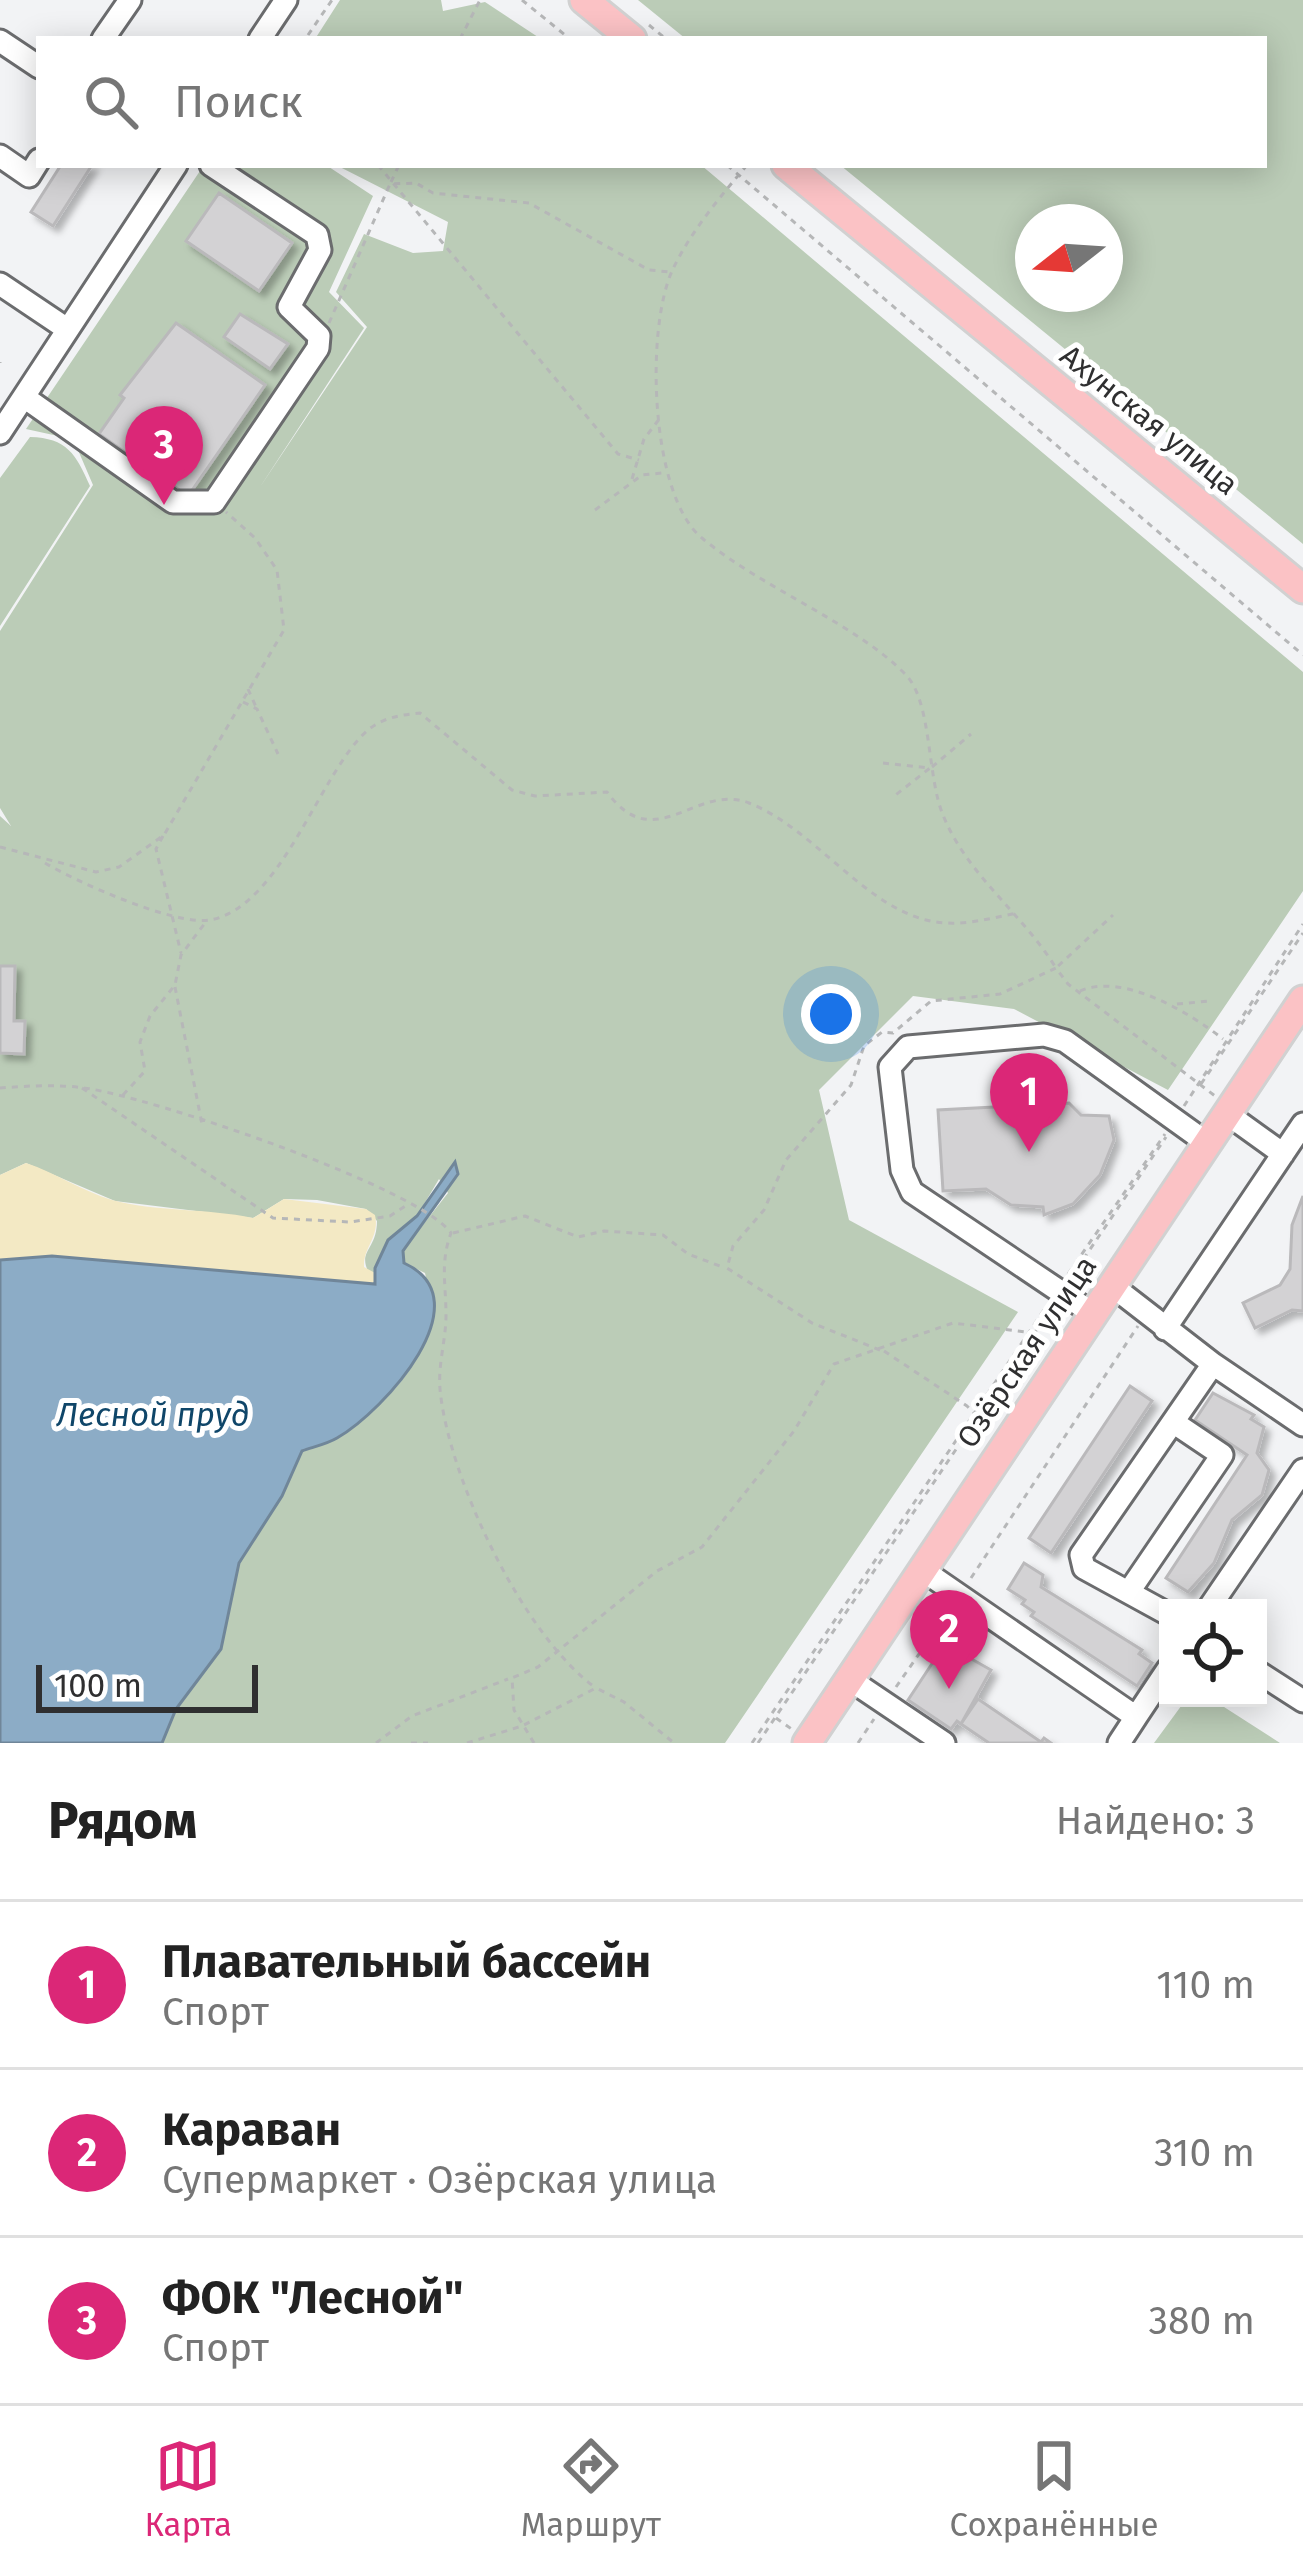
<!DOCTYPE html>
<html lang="ru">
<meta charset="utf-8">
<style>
:root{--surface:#fff;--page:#f6f6f6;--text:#222;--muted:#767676;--line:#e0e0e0;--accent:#db2777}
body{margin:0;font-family:"Fira Sans",sans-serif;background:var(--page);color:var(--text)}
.controls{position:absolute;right:36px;bottom:36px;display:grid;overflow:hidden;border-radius:0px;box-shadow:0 6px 30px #0003}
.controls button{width:108px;height:108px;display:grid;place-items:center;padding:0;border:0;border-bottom:3px solid var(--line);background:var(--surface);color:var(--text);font:60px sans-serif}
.compass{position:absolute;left:1015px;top:204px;width:108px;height:108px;border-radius:50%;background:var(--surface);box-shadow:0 6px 30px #0003;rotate:253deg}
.scale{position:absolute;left:36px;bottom:30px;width:222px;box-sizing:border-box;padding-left:12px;border:6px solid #2f2f30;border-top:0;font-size:33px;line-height:42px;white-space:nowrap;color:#2f2f30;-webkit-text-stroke:9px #fff;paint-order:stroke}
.you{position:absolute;left:831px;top:1014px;width:42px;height:42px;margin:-30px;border:9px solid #fff;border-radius:50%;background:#1a73e8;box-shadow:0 0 0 18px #1a73e833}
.badge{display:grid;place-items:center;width:78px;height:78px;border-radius:50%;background:var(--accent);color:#fff;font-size:39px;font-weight:700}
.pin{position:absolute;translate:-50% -99px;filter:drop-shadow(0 3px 6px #0008)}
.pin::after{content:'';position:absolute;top:63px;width:42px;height:36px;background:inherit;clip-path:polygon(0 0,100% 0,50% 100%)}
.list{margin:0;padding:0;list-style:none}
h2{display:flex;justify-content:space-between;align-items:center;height:156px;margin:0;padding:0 48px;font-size:51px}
h2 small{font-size:39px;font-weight:400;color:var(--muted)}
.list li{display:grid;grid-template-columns:78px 1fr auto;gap:36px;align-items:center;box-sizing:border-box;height:168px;padding:0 48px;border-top:3px solid var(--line)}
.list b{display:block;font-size:45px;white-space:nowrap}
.list p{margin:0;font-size:39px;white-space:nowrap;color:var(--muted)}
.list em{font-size:39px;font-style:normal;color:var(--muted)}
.icon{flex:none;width:66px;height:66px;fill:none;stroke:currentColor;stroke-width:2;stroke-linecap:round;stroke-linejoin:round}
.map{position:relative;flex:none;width:1303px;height:1743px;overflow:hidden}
.search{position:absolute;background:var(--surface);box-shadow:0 6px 30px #0003;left:36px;right:36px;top:36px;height:132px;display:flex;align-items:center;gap:30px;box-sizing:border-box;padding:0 42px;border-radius:0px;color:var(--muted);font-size:45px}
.sheet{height:660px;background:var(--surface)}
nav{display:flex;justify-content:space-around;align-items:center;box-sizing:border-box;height:168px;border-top:3px solid var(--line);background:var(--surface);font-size:33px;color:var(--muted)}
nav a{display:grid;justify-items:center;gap:6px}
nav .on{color:var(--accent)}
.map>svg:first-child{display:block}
.green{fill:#bbccb7;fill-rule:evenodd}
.sand{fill:#f3e9c4}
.water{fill:#8cacc6;stroke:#708699;stroke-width:3}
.building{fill:#d3d2d4;stroke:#bab9bb;stroke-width:3;filter:url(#shadow)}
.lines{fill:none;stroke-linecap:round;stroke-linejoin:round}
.minor-casing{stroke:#6b6c6e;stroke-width:27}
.major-casing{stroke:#d1d1d1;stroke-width:33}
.path{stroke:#b6b7b8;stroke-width:3;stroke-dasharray:6 6;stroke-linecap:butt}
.minor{stroke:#fff;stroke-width:21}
.major{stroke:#fbc2c5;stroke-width:27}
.labels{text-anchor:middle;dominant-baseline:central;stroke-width:10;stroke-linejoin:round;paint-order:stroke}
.street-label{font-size:30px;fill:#2f2f30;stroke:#fff}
.water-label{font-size:33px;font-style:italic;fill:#0f4669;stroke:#fff}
</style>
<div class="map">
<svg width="1303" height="1743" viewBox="0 0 1303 1743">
<defs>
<filter id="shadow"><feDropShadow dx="5.5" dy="5.5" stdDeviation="3" flood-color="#0004"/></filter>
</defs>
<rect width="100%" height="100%" fill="#f2f3f5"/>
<path class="green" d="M340,0h101l2,11 42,-9 56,37h-226z
M638,0h665v544l-463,-379h424v-126h-578zM1033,222h72v72h-72z
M204,165h122l47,31 -44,96 35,36 -104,159 107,-160 -31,-35 28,-58 49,19 30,-2 5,-29 -112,-57h365l602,507v219l-135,199 -154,-81 -101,-13 -94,94 30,130 169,92 -293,431h-563l14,-34 45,-60 18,-86 63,-112c57,-20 116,-69 129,-131 3,-14 -3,-33 -6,-47l-21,-10 -1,-13 45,-57 -9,-14 -22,37 -29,24 -12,44c-25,-34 1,-30 1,-63l-11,-12 -49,-9 -33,-1 -31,19 -138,-17 -89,-38 -26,12v-359l11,10 -11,-18v-177l93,-146 -15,-35 -20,-14 -32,-7z
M30,437c37,1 46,17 60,49l-90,140v-148z
M1187,1698h23l70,45h-126z"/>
<path class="sand" d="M26,1163c30,10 56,28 86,37 43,12 95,8 141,18l31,-19 82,10 9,6c5,22 -12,32 -11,52l13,7 -1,10 -324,-28 -52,4v-85z"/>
<path class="water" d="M455,1162l3,12 -55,77 1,12c81,37 -20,148 -67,175 -10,6 -24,9 -35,13l-20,45 -43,67 -18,86 -45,60 -14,34h-162v-483l52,-4 323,28v-16l13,-28 29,-24z"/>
<path class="building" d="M61,165h31l-39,61 -22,-14z
M219,193l73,50 -33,48 -73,-50z
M240,314l48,30 -18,25 -46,-32z
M176,323l89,62 -77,111 -89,-62 25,-36 -4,-3z
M0,966h15l-1,55h11l-1,33 -24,-1z
M1069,1103l12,12 28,1 5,24 -14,35 -27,29 -29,11 -1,-8 -32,-2 -25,-16 -43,2 -5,-81z
M1303,1196v115l-11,-1 -37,18 -12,-25 37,-18 10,-16 2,-44z
M1130,1386l22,15 -101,152 -22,-15z
M1213,1393l41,22 -3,4 13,8 -7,26 12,17 -7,25 -30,25 -18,43 -26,29 -22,-14 81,-123 -52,-35z
M1024,1563l19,12 -2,12 101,63 -3,4 13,9 -15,23 -106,-70 3,-4 -12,-8 3,-4 -17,-11z
M945,1644l46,26 -30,54 -4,-3 -6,8 -43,-29z
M978,1699l63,43 3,-4 7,5h-62l-28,-19z"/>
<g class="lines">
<g class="minor-casing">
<path id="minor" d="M103,39l27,-39
M260,39l26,-39
M0,41l39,26
M0,156l29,20 10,-16
M0,284l67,45
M24,397l149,105h41l104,-154 1,-12 -30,-29 31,-57 -3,-15 -106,-70
M0,433l176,-268
M1226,1113l57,41
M1111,1285l102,79 -132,191 3,13 84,46
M1092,1313l-180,-121 -10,-22 -12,-103 18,-20 136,-12 21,6 142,102
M1165,1329l138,-205
M1213,1364l90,61
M921,1569l215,148 -17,26
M1130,1590l92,-135 -49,-33
M1209,1608l94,-138
M1258,1672l45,29
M849,1679l95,64
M1136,1717l32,-48"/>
</g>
<g class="major-casing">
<path id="major" d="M584,0l48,39
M786,165l517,424
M807,1743l496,-743"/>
</g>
<path class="path" d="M522,0l48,39
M649,25l17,14
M308,35l24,-35
M460,39l20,-39
M378,165l240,289 21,6
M727,165l576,490
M747,165c-26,31 -56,66 -74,104 -28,58 -23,227 29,269 58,49 155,86 204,137 26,27 21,102 37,140 24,60 79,98 113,153l57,-53
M391,182l8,-17
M329,323l61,-139 26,-1 17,10 96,10 120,67 22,2
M0,362v1
M632,479l12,-40 16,-21
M595,510l47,-35 20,-2
M248,689l8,18
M243,702l14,7 21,45
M883,763l47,5 -37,29
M932,767l39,-33
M163,836l-7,13 25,104
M0,847l96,25 23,-5 45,-32 120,-205 -7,-60 -22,-32 -29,-26
M45,863c32,19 130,63 165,57 72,-13 110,-149 158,-190 16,-13 33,-15 52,-17l92,77 23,6 72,-4c48,66 89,-10 142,11 64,25 113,101 177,117 31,8 61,-1 91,-7
M175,987l27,137
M1080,991c43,-19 110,22 143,48
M1177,1004l33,-3
M1201,1084l102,-151
M0,1088c26,-2 58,-4 84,0 64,8 334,99 367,145 -11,30 -5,51 -5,82 0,25 -8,48 -6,74 8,88 83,247 156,299
M82,1088l191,130 77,4 40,-6 17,-11
M123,1095l22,-24 -5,-29 10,-26 25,-31 6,-30 24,-32
M1184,1106l119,-182
M453,1233l72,-17 53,21 26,-6 59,4 25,19 37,14
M1068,1274l97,-140
M1070,1279l96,-142
M880,1350l-68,-27 -85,-55 6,-22 31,-36 22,-50 65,-75 13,-39 18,-14 11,1 38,-32 69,-7 56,-26 12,16 147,112
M884,1351l83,55 24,24
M971,1578l167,-252
M896,1687l53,-76
M776,1718l17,12
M376,1743l36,-27 96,-37
M411,1743h17
M467,1743l55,-17 74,-38 28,14 50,41
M534,1743l-20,-33 -2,-32 26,-11 119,-96 45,-24 92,-116 40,-67 119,-41 73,9
M752,1743l294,-436
M758,1743l294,-436
M858,1743l16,-24"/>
<use href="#minor" class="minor"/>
<use href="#major" class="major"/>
</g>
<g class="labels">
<g class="street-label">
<text transform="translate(1149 420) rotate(39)">Ахунская улица</text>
<text transform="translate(1027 1352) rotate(-56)">Озёрская улица</text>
</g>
<g class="water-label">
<text x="153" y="1415">Лесной пруд</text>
</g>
</g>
</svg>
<div class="controls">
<button><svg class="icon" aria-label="locate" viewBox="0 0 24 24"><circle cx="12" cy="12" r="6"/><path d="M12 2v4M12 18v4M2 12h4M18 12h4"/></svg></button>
</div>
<svg class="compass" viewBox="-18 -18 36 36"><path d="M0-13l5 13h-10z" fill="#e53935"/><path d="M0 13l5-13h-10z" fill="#767676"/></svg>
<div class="scale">100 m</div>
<div class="you"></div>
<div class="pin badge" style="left:1029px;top:1152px">1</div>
<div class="pin badge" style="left:949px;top:1689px">2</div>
<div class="pin badge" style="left:164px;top:505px">3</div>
<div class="search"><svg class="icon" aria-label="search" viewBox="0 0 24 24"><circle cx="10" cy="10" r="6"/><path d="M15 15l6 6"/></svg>Поиск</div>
</div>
<section class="sheet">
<h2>Рядом<small>Найдено: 3</small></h2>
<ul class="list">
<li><span class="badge">1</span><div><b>Плавательный бассейн</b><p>Спорт</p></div><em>110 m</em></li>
<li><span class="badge">2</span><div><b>Караван</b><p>Супермаркет · Озёрская улица</p></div><em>310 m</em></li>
<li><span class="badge">3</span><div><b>ФОК &quot;Лесной&quot;</b><p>Спорт</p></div><em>380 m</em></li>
</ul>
</section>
<nav>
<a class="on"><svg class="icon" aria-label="map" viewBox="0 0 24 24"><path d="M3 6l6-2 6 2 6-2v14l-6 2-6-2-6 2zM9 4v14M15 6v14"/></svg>Карта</a>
<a><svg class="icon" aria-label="directions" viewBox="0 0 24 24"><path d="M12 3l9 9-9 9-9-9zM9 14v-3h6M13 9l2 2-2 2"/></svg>Маршрут</a>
<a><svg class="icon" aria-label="saved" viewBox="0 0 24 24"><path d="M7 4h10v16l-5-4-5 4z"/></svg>Сохранённые</a>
</nav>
